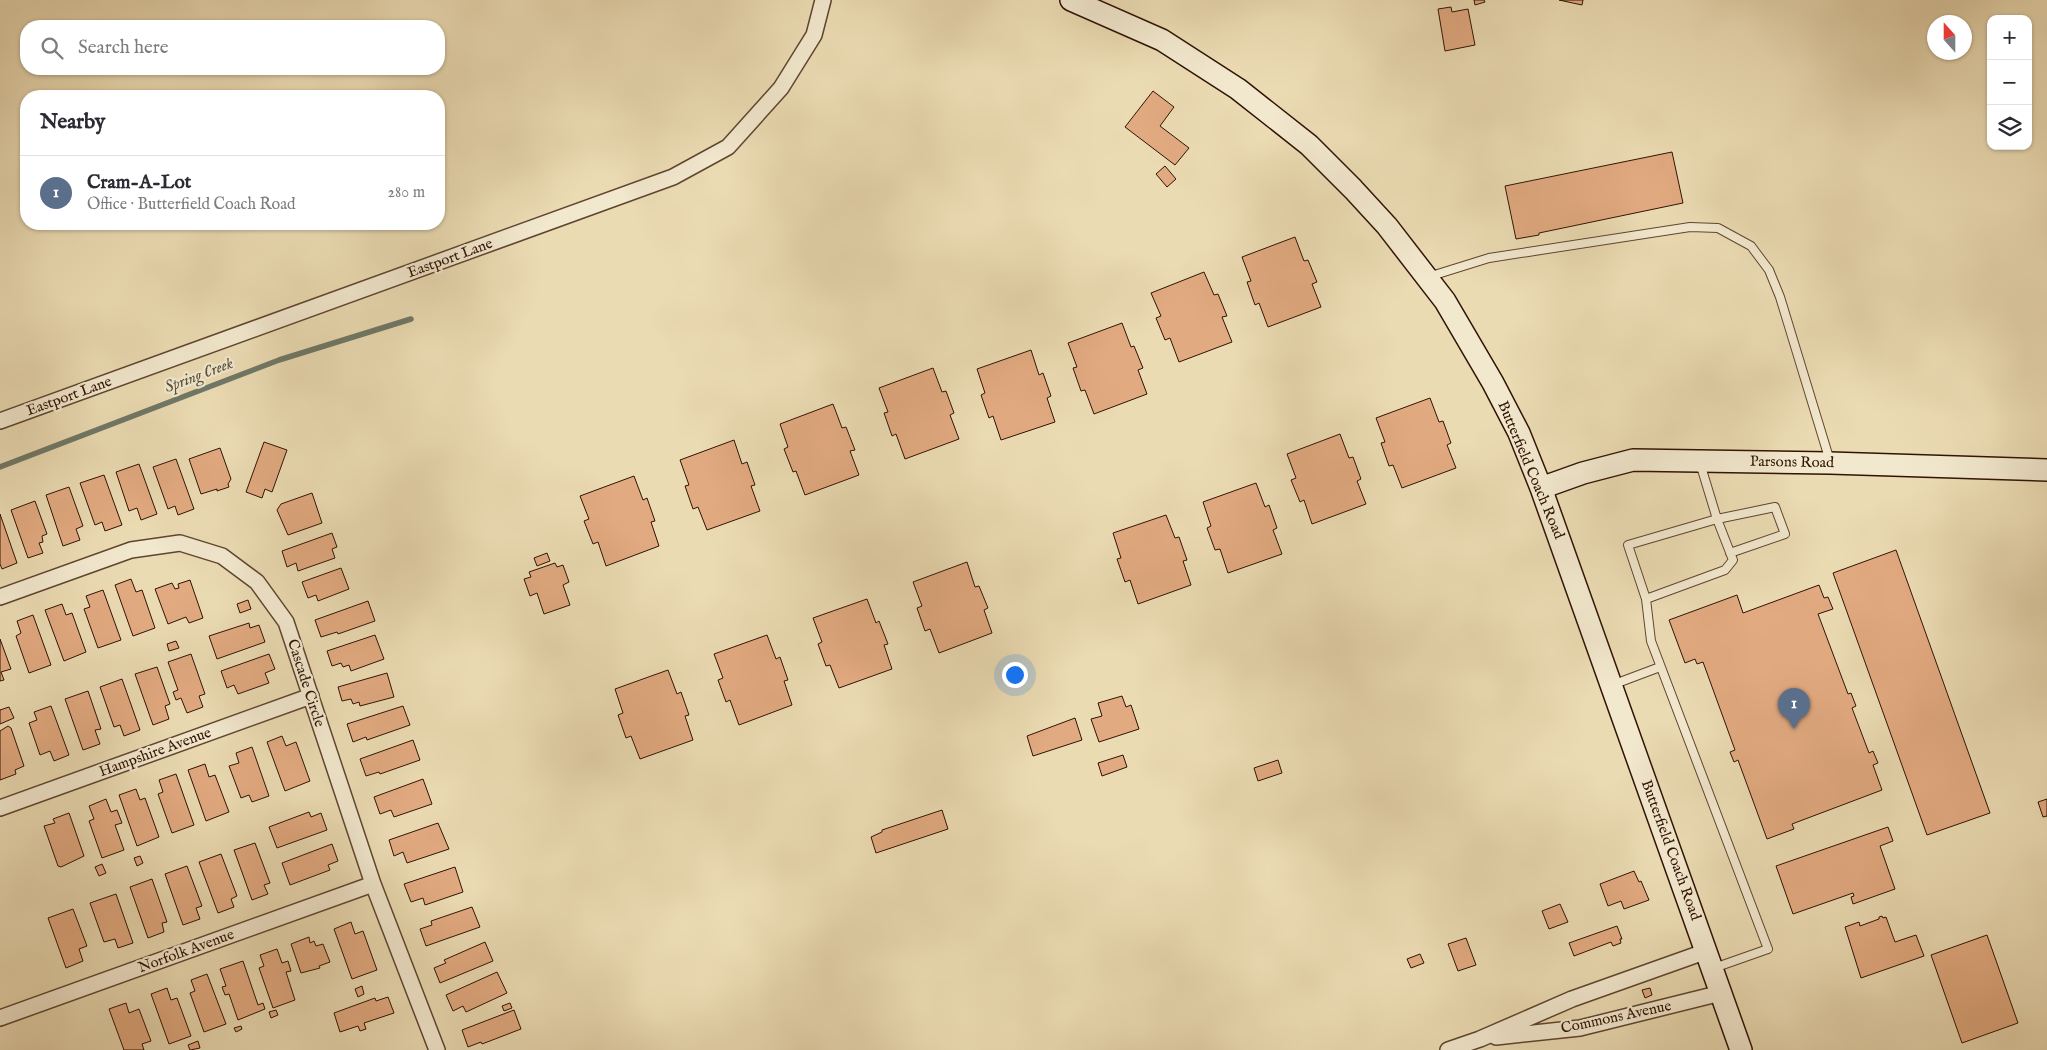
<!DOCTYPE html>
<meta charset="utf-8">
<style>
:root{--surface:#fff;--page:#f7f7f7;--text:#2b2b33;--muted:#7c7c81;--line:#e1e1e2;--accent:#8f2418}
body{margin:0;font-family:"IM FELL English",serif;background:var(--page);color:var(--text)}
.controls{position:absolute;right:15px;top:15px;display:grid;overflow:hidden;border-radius:10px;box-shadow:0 1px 4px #0004}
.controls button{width:45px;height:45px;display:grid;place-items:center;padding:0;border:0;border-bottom:1px solid var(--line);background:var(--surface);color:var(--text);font:25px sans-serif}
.compass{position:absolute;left:1927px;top:15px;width:45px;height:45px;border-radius:50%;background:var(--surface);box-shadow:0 1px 4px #0004;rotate:339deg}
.you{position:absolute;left:1014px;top:674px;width:18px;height:18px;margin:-12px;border:4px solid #fff;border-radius:50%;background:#1a73e8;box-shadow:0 0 0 8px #1a73e833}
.badge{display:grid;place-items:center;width:32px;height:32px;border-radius:50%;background:var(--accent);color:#fff;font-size:16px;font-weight:700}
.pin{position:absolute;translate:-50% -41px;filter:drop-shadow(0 1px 2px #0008)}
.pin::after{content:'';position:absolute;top:26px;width:18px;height:15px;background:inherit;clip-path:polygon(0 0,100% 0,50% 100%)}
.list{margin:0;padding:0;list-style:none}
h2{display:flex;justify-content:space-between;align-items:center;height:65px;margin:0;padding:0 20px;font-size:21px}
h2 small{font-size:16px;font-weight:400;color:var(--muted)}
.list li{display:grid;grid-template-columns:32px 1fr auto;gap:15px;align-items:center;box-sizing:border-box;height:75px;padding:0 20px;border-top:1px solid var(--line)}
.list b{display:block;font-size:19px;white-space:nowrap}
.list p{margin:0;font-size:16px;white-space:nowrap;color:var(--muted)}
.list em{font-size:16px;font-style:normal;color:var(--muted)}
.icon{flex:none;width:28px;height:28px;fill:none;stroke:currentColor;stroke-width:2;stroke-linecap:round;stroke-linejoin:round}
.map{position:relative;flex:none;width:2047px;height:1050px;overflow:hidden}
.search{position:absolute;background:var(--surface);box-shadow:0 1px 4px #0004;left:20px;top:20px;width:425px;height:55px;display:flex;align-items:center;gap:12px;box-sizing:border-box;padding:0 18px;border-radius:20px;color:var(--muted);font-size:19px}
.panel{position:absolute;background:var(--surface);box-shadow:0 1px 4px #0004;left:20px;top:90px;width:425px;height:140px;border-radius:20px}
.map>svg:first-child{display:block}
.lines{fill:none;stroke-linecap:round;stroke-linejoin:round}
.stream{stroke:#6f7867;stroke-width:5.5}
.building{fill:#e2aa81;stroke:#301304}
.lane-casing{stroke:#5f4530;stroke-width:10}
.street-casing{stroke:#5f4530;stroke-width:18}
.secondary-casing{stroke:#301304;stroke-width:24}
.lane{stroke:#f2e8ce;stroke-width:8}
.street{stroke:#f2e8ce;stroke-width:15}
.secondary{stroke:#f2e8ce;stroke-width:21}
.labels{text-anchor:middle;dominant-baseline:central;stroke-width:4.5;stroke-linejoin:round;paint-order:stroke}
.street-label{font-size:15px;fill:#301304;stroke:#f2e8ce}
.water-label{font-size:16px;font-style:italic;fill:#554e3e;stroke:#f2e8ce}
</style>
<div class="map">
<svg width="2047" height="1050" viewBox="0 0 2047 1050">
<rect width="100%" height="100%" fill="#ebdbb3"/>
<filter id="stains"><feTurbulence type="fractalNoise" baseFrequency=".004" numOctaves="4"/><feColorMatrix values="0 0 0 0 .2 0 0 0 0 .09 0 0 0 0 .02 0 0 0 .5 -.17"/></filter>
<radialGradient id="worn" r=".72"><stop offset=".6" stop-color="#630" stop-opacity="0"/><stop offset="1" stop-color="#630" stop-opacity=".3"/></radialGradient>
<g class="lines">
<path class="stream" d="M0,467l279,-107 132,-41"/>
</g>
<path class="building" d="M1474,0h10l1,2 -10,3z
M1559,0h24l-1,5z
M1451,7l1,5 16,-3 7,36 -30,6 -7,-42z
M1153,91l21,16 -14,19 29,22 -14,17 -50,-38z
M1672,152l11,51 -144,30v2l-23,4 -11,-53z
M1165,166l11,13 -9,8 -11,-13z
M1295,237l9,24 4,-1 9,22 -5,2 9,23 -53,20 -9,-24 -4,2 -8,-23 4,-1 -9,-24z
M1204,272l10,23 4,-1 9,22 -5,1 10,25 -53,20 -9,-24 -5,2 -9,-22 5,-2 -10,-23z
M1122,323l9,24 3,-1 9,22 -5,2 9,24 -53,20 -9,-24 -4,1 -8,-23 4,-1 -9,-24z
M1031,350l8,25 4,-2 8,23 -4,2 8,24 -54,18 -8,-24 -4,2 -8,-23 4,-2 -8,-24z
M933,368l9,24 4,-1 8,22 -4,2 9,24 -54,20 -9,-25 -4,2 -8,-23 4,-1 -9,-24z
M1430,398l9,24 4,-1 8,22 -4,2 9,23 -54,20 -9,-23 -4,1 -8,-23 4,-1 -9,-24z
M833,404l9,24 4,-1 9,23 -5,1 9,24 -54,20 -9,-24 -3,1 -9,-23 4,-2 -8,-23z
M1340,434l9,24 4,-1 8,22 -4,2 9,23 -54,20 -8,-24 -4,2 -9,-22 5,-2 -9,-24z
M734,440l8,24 5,-2 8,23 -4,1 9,25 -53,19 -9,-23 -5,2 -8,-23 4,-1 -9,-25z
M264,442l23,8 -15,42 -7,-3 -3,9 -16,-6z
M220,448l11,31 -3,5 1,3 -12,4v-2l-16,5 -12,-35z
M176,459l18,50 -16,6 -3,-9 -7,3 -15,-42z
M139,464l18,50 -16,6 -4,-12 -8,3 -13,-39z
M104,475l18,50 -17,6 -3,-9 -7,3 -15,-42z
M634,476l9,24 4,-2 8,23 -4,1 8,24 -53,20 -8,-24 -5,2 -9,-23 5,-2 -9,-23z
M1256,483l9,24 4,-2 8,23 -4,2 9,24 -54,19 -8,-24 -5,1 -8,-22 4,-2 -8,-24z
M69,487l14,39 -7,3 4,11 -17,6 -17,-51z
M312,493l10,30 -34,12 -11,-25 4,-6z
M35,501l12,33 -5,2 1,6 -4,1 4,10 -15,5 -17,-48z
M0,514l17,49 -15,6 -2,-5z
M1166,515l9,23 4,-1 8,23 -4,1 8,24 -53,19 -8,-24 -5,2 -8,-23 4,-1 -8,-25z
M332,533l5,14 -5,2 3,9 -37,13 -2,-8 -9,4 -5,-16z
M1896,550l94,263 -63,22 -94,-262z
M547,553l3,8 -13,5 -3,-8z
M967,562l8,25 4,-1 9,22 -4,2 8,23 -53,20 -9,-24 -5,2 -8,-23 5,-2 -9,-24z
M555,563l2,4 6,-2 6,17 -6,3 7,20 -26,9 -7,-21 -7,3 -6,-17 7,-2 -2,-5z
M341,568l8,21 -31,12 -2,-6 -8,3 -6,-16z
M131,579l5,13 6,-2 13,38 -22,8 -18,-51z
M190,580l13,38 -14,5 -3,-6 -18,7 -13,-35 17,-6 3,6 4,-1 -1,-4z
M1819,585l5,13 4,-1 5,12 -15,5 30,80 3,-1 5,13 -4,2 17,45 4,-2 5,12 -5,2 9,25 -90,34 2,5 -27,10 -29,-79 -4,2 -4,-10 5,-2 -32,-88 -6,2 -2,-5 -10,4 -16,-43 68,-25 6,18z
M103,590l18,50 -23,8 -14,-39 6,-2 -4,-11z
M867,599l9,24 3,-2 9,23 -4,1 8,24 -53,19 -9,-23 -4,1 -8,-22 4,-2 -9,-24z
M248,600l3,9 -11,4 -3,-9z
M368,601l7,20 -37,13 -1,-2 -16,5 -6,-17z
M62,604l4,11 6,-2 14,39 -22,9 -19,-51z
M33,615l18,50 -22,8 -13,-37 5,-3 -4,-12z
M249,623l1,5 9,-3 6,17 -48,17 -8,-23z
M375,635l9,24 -33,12 -2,-6 -6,2 -2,-4 -9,3 -5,-15z
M767,635l9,24 4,-2 8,23 -4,1 8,24 -53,20 -9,-25 -4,2 -8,-22 5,-2 -9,-24z
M0,639l11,30 -10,3 3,8 -4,1z
M176,641l3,7 -10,3 -2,-7z
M191,654l14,40 -6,2 4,11 -16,6 -6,-15 -5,2 -3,-8 5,-2 -10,-28z
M269,654l6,15 -10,4 4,10 -31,11 -4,-9 -7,3 -6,-17z
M157,667l13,37 -5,2 4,13 -16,6 -18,-51z
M668,670l9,24 4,-2 8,23 -4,1 8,24 -53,19 -9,-23 -5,2 -8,-23 5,-2 -8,-24z
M387,673l7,24 -34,9 -1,-4 -6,2 -2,-5 -9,2 -4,-14z
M122,679l18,51 -16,6 -4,-11 -6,2 -14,-40z
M88,691l13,38 -6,1 5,14 -17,6 -18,-51z
M1122,696l4,11 5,-2 8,24 -40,13 -8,-23 11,-3 -4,-13z
M51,706l18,49 -15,6 -4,-10 -10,4 -11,-32 8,-3 -3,-8z
M403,706l7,19 -43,15 -1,-3 -13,5 -6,-18z
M9,707l5,11 -14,6v-14z
M1075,718l7,22 -49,16 -6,-20z
M8,726l3,2 13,38 -9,4 1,4 -16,6v-49z
M282,736l4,10 10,-4 14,39 -25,10 -18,-49z
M413,740l7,20 -40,14 -1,-2 -13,4 -6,-17z
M252,747l17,49 -17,6 -3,-7 -8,3 -12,-32 10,-3 -3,-10z
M1123,755l4,12 -25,9 -4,-13z
M1278,760l4,13 -24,8 -4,-13z
M205,764l4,13 6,-2 14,37 -23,9 -18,-51z
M176,774l18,51 -22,8 -14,-39 5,-2 -4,-12z
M423,779l9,25 -38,13 -3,-7 -11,4 -6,-17z
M136,789l4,11 5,-2 14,39 -22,9 -18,-51z
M106,799l5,13 6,-2 5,13 -7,2 9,25 -22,8 -13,-37 5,-2 -5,-13z
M2047,799v17l-4,1 -5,-15z
M942,810l6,19 -72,24 -5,-16 11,-5v-2z
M309,812l2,5 10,-4 6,17 -50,18 -8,-21z
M69,813l15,43 -23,11 -3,-1 -14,-40 11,-3 -2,-4z
M438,823l11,26 -42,14 -4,-11 -9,4 -5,-16z
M1888,827l5,14 -13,5 15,43 -42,15 -2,-7 3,-1 -1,-3 -60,21 -17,-48z
M255,843l15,40 -6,2 4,9 -16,6 -18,-50z
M332,844l6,17 -10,4 2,5 -40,15 -8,-22z
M221,854l16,42 -6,3 3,8 -16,6 -19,-51z
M140,856l3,7 -6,3 -3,-8z
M102,864l4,9 -7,3 -4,-9z
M187,866l15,40 -6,2 4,11 -17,6 -18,-51z
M455,867l8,25 -38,13 -2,-7 -12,4 -7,-18z
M1634,871l5,11 2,-1 8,19 -25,9 -3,-8 -13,5 -8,-22z
M152,879l15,43 -5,1 2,9 -16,6 -18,-51z
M116,894l17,49 -15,5 -3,-9 -11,3 -14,-39z
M1560,904l8,18 -19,7 -7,-18z
M472,907l8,20 -54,19 -6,-17 12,-4 -1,-4z
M73,909l14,37 -8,3 4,12 -17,7 -18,-50z
M1882,916l1,2 3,-1 9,25 21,-7 8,21 -63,22 -16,-51 14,-5 1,4 19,-7v-2z
M351,922l4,12 8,-3 14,39 -25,9 -18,-50z
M1617,926l5,13h-2l1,4 -8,3 -2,-4 -37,14 -5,-13z
M1987,935l31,88 -56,20 -31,-88z
M309,937l1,6 4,-2 2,5 7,-2 7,18 -11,4 1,2 -19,5 -10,-29z
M1466,938l10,27 -18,6 -10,-27z
M485,942l8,19 -53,22 -6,-15 12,-5 -2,-3z
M277,949l5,14 6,-2 3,10 -5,1 9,28 -22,8 -14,-40 5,-2 -4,-11z
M1420,954l4,9 -13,5 -4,-9z
M243,961l15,44 5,-2 2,6 -27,11 -9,-26 -4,1 -3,-8 4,-1 -6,-17z
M497,972l10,21 -41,19 -3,-6 -10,5 -7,-16z
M207,974l19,50 -22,8 -14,-39 5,-2 -4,-11z
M362,986l2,8 -6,3 -3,-8z
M167,988l4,12 6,-2 14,38 -22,8 -18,-50z
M1650,988l2,7 -7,3 -3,-8z
M388,997l6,16 -30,10 2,6 -6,2 -2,-5 -18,6 -6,-19 41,-15 1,3z
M126,1003l3,10 10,-4 12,32 -9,3 2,6h-20l-15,-41z
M510,1003l2,5 -8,3 -2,-5z
M276,1010l2,5 -7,3 -2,-6z
M514,1010l7,19 -39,15 -1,-2 -13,5 -6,-17z
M241,1026l1,3 -6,3 -2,-4z
M198,1041l2,7 -10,2 -2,-5z"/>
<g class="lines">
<g class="lane-casing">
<path id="lane" d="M1428,277l61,-19 201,-31 28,1 33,18 18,24 11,27 50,164
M1700,463l17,56 58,-12 10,27 -55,19
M1717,519l16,41 -8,10 -79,29 -18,-54z
M1646,599l5,42 117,308 -54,19
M1612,685l48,-18"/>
</g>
<g class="street-casing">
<path id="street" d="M0,421l673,-244 55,-30 53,-59 33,-53 9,-35
M0,597l131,-47 49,-7 42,13 35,26 29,40 87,262 64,166
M0,808l311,-112
M0,1018l373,-134
M1496,1037l84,-9 141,-35
M1448,1050l32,-11 92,-40 135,-48"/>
</g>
<g class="secondary-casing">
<path id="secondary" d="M1071,0l91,40 76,49 71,56 44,44 34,37 58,75 48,82 26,50 22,55 200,562
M1541,488l42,-15 50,-13 197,3 217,7"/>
</g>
<use href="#lane" class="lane"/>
<use href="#street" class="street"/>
<use href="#secondary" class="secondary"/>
</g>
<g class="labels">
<g class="street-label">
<text transform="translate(450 258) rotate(-20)">Eastport Lane</text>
<text transform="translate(69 396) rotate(-20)">Eastport Lane</text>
<text transform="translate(1792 462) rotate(1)">Parsons Road</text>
<text transform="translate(1531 470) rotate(67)">Butterfield Coach Road</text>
<text transform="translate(306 683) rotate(72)">Cascade Circle</text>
<text transform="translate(155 752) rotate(-20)">Hampshire Avenue</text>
<text transform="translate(1671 850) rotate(70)">Butterfield Coach Road</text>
<text transform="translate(186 951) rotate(-20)">Norfolk Avenue</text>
<text transform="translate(1616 1017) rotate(-12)">Commons Avenue</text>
</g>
<g class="water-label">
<text transform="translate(199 376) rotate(-21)">Spring Creek</text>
</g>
</g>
<rect width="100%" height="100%" filter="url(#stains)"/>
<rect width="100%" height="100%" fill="url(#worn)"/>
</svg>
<div class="controls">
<button>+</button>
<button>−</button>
<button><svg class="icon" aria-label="layers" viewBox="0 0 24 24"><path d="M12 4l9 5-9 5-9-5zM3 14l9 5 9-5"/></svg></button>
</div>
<svg class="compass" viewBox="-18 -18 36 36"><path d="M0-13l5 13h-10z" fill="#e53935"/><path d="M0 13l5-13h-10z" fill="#7c7c81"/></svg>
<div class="you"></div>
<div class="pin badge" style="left:1794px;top:729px;background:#5c6f8a">1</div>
<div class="search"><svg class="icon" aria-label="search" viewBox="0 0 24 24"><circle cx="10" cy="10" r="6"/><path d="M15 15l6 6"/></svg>Search here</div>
<section class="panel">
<h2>Nearby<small></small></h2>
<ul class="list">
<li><span class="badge" style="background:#5c6f8a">1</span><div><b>Cram-A-Lot</b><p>Office · Butterfield Coach Road</p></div><em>280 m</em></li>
</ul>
</section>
</div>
